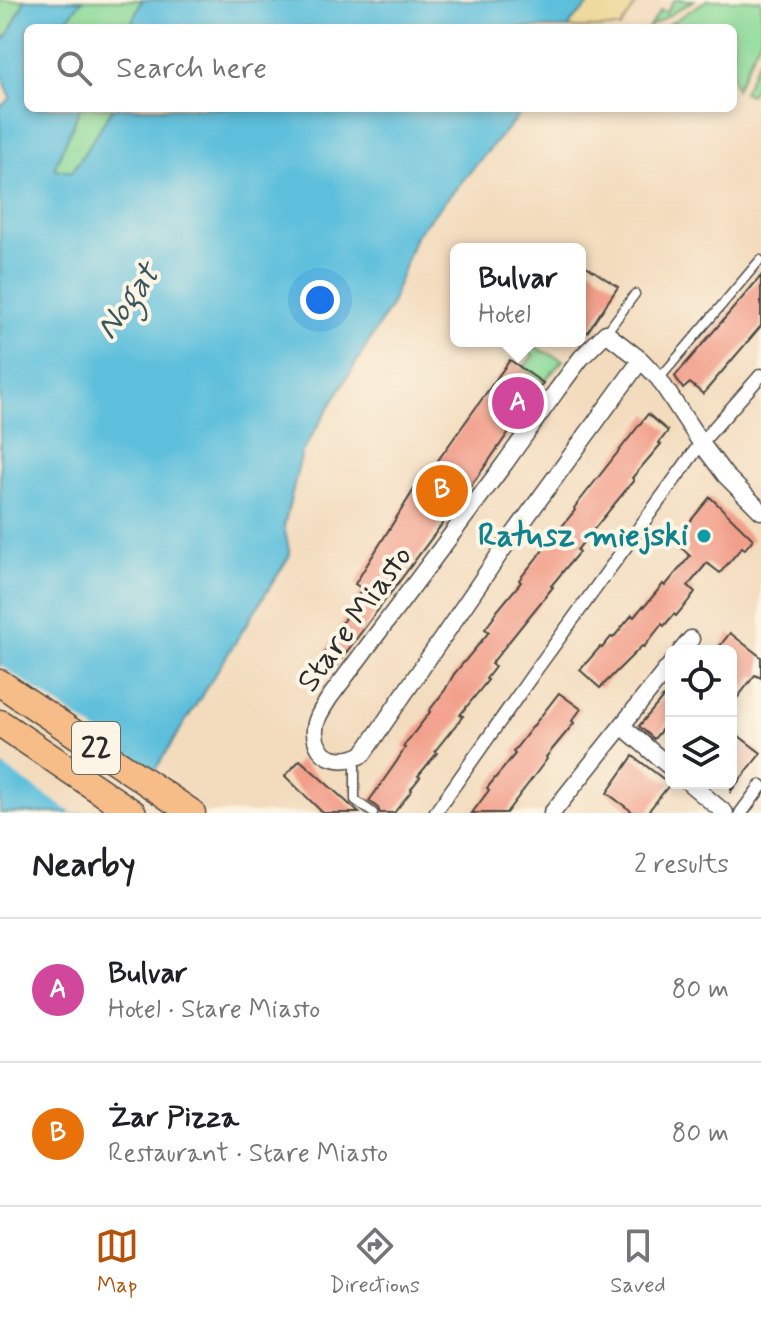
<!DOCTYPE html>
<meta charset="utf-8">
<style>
:root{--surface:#fff;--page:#f2f2f2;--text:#202124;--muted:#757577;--line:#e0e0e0;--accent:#b45309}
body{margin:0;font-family:Mynerve,sans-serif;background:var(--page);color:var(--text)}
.controls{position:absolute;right:24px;bottom:24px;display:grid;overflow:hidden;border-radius:12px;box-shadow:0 4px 12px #0003}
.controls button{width:72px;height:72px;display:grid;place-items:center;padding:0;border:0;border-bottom:2px solid var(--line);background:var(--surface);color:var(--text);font:40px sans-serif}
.you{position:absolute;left:320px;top:300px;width:28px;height:28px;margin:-20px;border:6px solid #fff;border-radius:50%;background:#1a73e8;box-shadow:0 0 0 12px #1a73e833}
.badge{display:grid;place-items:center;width:52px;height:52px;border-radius:50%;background:var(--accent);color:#fff;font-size:26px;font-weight:700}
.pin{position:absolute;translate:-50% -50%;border:4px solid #fff;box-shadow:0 2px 8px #0006}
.popup{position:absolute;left:450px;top:243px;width:136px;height:104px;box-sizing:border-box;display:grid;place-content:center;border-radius:12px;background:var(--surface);filter:drop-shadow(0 2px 6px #0005);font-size:26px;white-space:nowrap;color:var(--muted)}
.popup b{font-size:30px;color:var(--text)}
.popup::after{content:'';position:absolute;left:50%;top:100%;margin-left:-16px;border:16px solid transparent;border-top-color:var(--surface)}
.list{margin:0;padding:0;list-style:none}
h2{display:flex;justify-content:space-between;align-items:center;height:104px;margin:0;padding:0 32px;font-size:34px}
h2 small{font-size:26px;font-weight:400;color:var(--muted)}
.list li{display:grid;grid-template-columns:52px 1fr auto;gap:24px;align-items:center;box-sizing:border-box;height:144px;padding:0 32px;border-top:2px solid var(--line)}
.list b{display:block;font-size:30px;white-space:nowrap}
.list p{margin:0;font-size:26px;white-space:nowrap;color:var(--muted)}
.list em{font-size:26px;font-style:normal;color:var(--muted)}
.icon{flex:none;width:44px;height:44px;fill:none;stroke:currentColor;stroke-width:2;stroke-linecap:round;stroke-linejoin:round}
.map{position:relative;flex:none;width:761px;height:813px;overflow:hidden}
.search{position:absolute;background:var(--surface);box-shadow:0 4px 12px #0003;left:24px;right:24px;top:24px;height:88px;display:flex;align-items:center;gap:20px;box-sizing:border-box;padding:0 28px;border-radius:12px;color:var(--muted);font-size:30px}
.sheet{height:392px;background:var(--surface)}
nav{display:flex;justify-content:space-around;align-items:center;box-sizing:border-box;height:112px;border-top:2px solid var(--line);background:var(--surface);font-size:22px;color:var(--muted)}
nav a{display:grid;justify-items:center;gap:4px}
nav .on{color:var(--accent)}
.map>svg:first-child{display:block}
.green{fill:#8cda99;stroke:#5c8262;stroke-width:2}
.sand{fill:#eeda9e;stroke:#8c8264;stroke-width:2}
.water{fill:#5dbfdc;stroke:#447584;stroke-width:2}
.pier{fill:#f3dcbe}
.building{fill:#f29f8a}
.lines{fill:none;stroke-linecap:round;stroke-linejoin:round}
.service-casing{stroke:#494641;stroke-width:11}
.pedestrian-casing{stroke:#494641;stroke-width:15}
.minor-casing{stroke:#494641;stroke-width:19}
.primary-casing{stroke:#494641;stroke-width:29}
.service{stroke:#fff;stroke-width:8}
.pedestrian{stroke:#fff;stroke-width:12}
.minor{stroke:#fff;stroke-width:16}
.primary{stroke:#f7bd88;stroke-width:26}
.culture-dot{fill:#0f9aa8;stroke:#fcf5e5;stroke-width:3}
.labels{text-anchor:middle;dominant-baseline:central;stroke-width:8;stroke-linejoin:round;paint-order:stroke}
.shield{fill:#fcf5e5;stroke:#6a6863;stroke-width:2}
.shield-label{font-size:30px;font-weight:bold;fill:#2b2b2b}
.culture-label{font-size:32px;font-weight:bold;fill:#0d838f;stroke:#fcf5e5;text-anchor:end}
.street-label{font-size:32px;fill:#2b2b2b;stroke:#fcf5e5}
.water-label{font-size:34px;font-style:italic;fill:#3a5760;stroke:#fcf5e5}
</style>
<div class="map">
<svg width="761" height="813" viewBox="0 0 761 813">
<rect width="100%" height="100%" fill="#fcf5e5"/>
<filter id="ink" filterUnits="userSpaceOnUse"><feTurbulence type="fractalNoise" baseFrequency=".0125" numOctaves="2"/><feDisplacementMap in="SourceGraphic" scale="16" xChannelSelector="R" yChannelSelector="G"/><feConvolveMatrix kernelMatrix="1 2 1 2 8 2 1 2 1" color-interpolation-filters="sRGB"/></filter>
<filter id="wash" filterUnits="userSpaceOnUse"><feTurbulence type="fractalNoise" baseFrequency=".006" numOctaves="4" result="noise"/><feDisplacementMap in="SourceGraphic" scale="32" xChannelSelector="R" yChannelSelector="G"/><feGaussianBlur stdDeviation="1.8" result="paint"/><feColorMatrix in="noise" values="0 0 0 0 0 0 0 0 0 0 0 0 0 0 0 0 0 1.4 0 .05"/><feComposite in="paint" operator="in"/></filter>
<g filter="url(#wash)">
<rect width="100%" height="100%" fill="#f3dcbe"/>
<path class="green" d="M0,0h25l-17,35 -8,8z
M82,0h60l-13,28h-66v-4z
M674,0h20l-46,28 13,-18 5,3z
M707,0h54v37l-25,52 -3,-10v-51h-70z
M761,55v21l-11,19 -7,-3z
M80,108h33l-41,64 -19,-3z
M521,341l42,19 -20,23 -20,-14 10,-14 -15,-11z"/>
<path class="sand" d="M594,0h45l-19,28h-51l3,-7z"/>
<path class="water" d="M25,0h57l-19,24v4h-35v80h52l-26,61 18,3 41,-64h412l-110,128 -25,71 -88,145 -18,74 6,29 -162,258h-128v-706l11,-9 -11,-27v-28l8,-8z
M142,0h452l-22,21 -3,7h-440z"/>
<path class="pier" d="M0,665l158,108 -26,40h-60l-72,-49z"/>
<g id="blocks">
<path class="building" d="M580,262l38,25 -38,56z
M761,276v50l-58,68 -13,-11 -7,6 -8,-13z
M510,360l33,23 -62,89 -148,198 -13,-10 42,-71 -7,-5 68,-109 3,2z
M648,414l20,17 -9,12 2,1 -29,34 2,2 -57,70 2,2 -28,34 2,1 -62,77 4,3 -9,12 2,1 -28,35 3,1 -28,35 2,2 -19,23 2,1 -9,12 1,1 -18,23h-14l-2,-5 -9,-7 28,-40 8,-13 -2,-1 27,-35 -1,-1 16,-21 9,-16 35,-42 -4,-3 9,-12 -1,-1 28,-34 -2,-2 56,-70 -1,-2z
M710,497l43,42 -8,10 -3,-2 -22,26 -13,-10 -19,23 7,6 -9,12 -10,12 -2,-2 -10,12 -2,-2 -18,23 -2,-1 -42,42 -20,-18 20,-23 2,1 9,-11 2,1 19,-23 2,2 9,-11 1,1 19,-23 2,2 25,-30 -16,-15z
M730,633l31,24v21l-6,-3 -24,31v-55h-15z
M671,688v30l-17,21 -15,-13z
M559,693l22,16 -9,12 2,2 -28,34 1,2 -41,54h-34l17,-23 -2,-2 28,-34 -2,-2z
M731,730l30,23 -30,38z
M633,756l37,28 -23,29h-13l-27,-20z
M300,760l28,25 31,28h-36l-38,-37z"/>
</g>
</g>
<g filter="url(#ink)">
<use href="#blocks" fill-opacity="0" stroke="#494641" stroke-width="2"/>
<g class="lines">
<g class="service-casing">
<path id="service" d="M606,333l29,-39
M659,379l101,-119
M355,759v41l18,13"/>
</g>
<g class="pedestrian-casing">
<path id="pedestrian" d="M435,813l101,-143 165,-227 60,-68
M741,813l20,-27"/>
</g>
<g class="minor-casing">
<path id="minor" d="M641,360l-138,189 -140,205c-20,11 -47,6 -48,-21 -1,-13 8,-25 15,-36l175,-234 52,-73 24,-32 25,-25 35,27 18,19 42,64 24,32 36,36
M681,651l10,-12
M622,726l49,42
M689,783l36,30
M552,813l119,-149"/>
</g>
<g class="primary-casing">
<path id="primary" d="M0,683l192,130
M0,723l133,90"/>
</g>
<use href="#service" class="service"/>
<use href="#pedestrian" class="pedestrian"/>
<use href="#minor" class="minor"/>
<use href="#primary" class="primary"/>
</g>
</g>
<circle class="culture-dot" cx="704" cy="536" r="8"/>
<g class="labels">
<rect class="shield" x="72" y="722" width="48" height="52" rx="6"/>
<g class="shield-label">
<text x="96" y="748">22</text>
</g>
<g class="culture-label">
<text x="688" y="536">Ratusz miejski</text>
</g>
<g class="street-label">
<text transform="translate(355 619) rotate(-54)">Stare Miasto</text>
</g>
<g class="water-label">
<text transform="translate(128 302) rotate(-54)">Nogat</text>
</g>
</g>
</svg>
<div class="controls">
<button><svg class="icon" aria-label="locate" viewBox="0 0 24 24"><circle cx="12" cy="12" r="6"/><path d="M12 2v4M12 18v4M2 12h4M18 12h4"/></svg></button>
<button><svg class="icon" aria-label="layers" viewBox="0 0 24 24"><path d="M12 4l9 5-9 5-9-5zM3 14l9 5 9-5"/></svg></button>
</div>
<div class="you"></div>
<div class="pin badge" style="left:518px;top:403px;background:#d1479c">A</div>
<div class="popup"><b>Bulvar</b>Hotel</div>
<div class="pin badge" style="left:442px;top:491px;background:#e8710a">B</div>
<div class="search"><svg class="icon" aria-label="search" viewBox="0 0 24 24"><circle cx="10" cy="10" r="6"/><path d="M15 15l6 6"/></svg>Search here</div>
</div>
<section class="sheet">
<h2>Nearby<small>2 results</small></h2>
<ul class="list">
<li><span class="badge" style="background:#d1479c">A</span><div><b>Bulvar</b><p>Hotel · Stare Miasto</p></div><em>80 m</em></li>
<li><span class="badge" style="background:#e8710a">B</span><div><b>Żar Pizza</b><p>Restaurant · Stare Miasto</p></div><em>80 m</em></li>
</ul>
</section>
<nav>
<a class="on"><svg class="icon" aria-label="map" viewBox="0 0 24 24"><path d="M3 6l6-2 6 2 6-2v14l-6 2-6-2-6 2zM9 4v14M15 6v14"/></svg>Map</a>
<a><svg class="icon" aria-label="directions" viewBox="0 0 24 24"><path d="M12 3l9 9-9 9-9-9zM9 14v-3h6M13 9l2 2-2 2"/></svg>Directions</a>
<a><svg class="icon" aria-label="saved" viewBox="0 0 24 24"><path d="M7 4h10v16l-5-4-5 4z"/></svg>Saved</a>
</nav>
